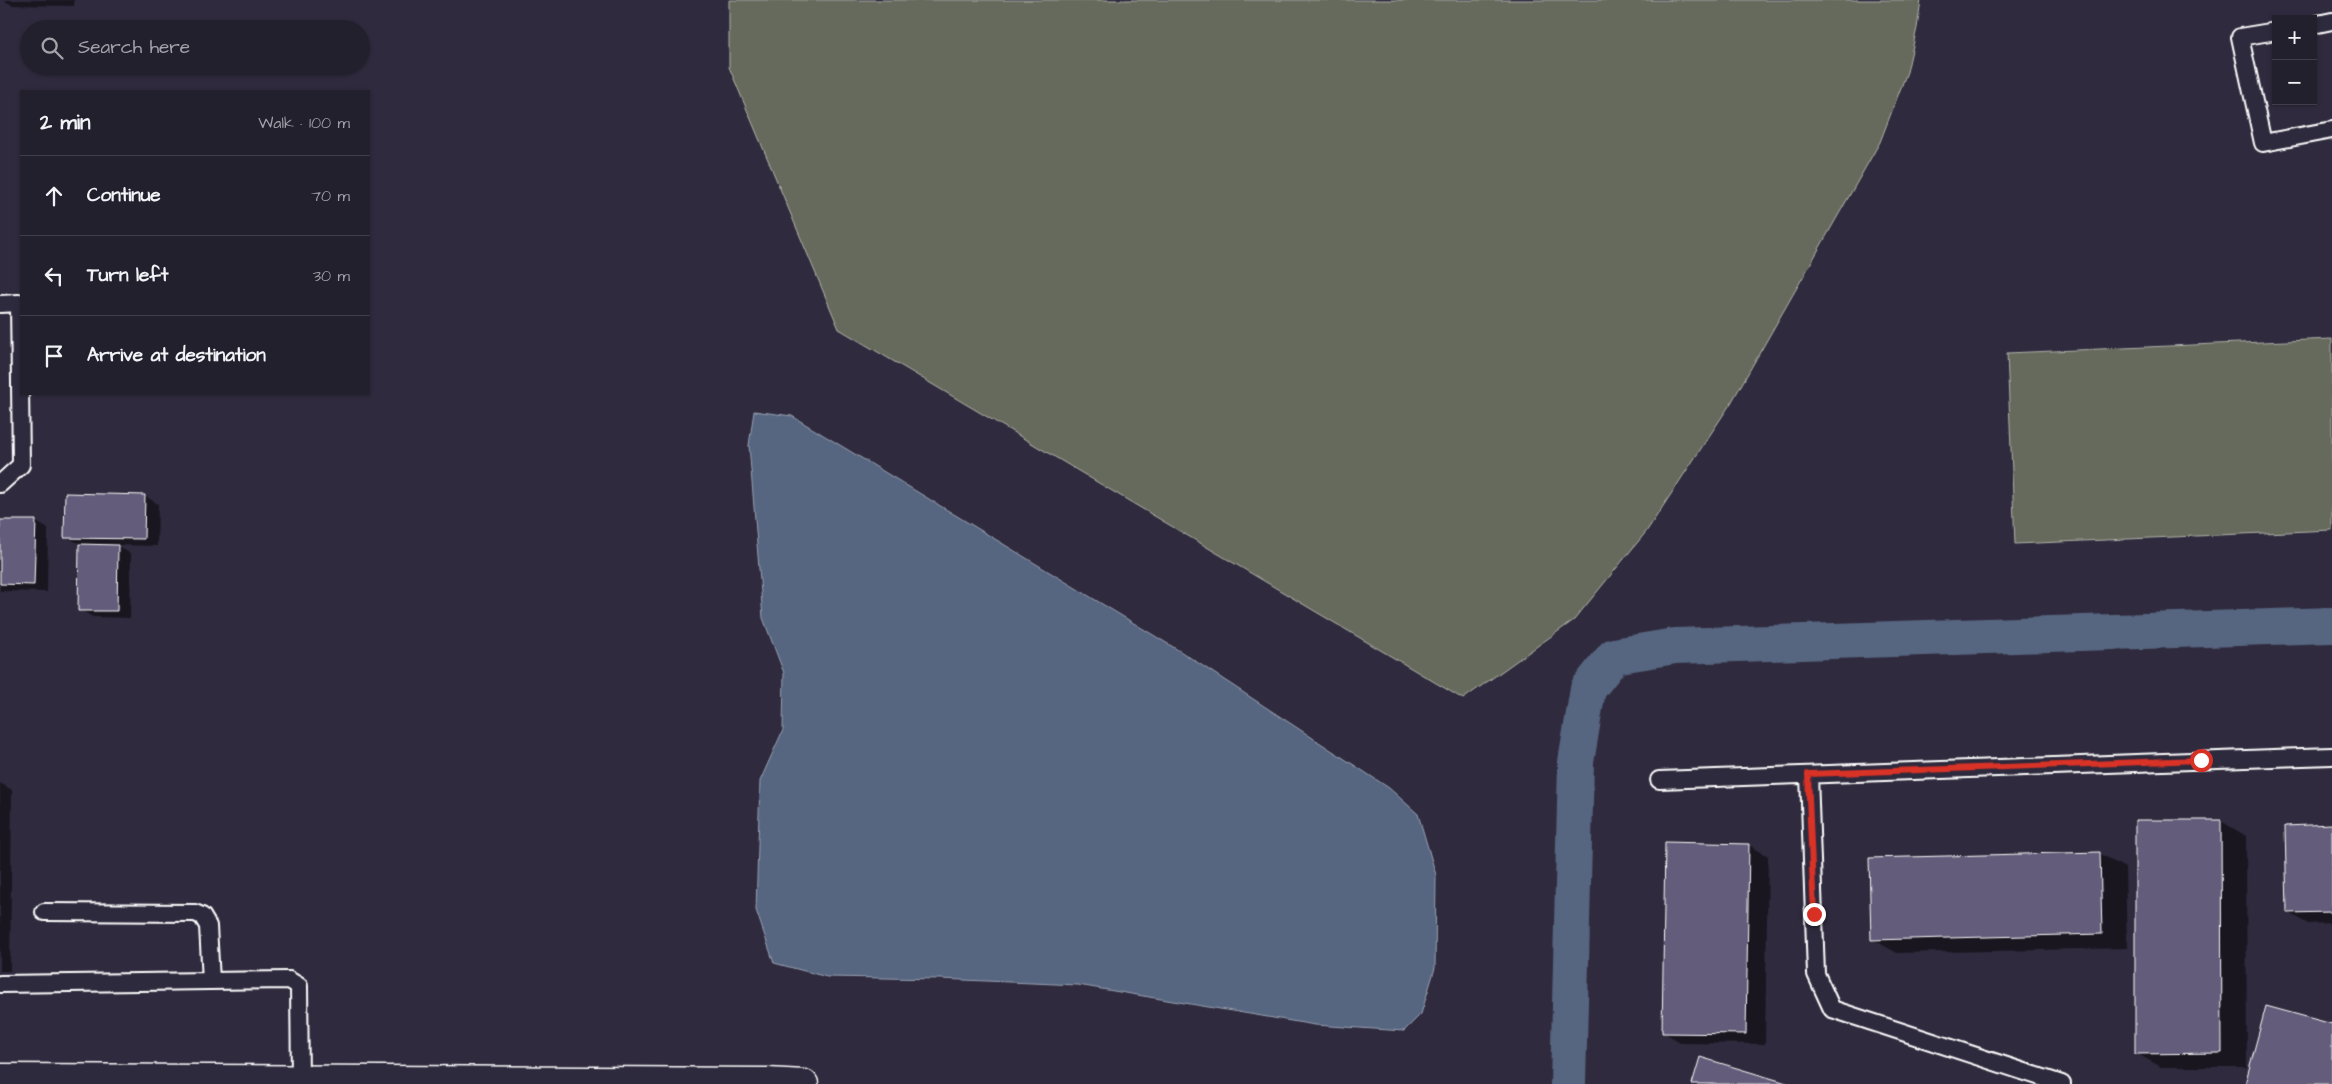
<!DOCTYPE html>
<meta charset="utf-8">
<style>
:root{--surface:#23202e;--page:#2b2836;--text:#f1f3f6;--muted:#a3a3aa;--line:#403e4a}
body{margin:0;font-family:"Architects Daughter",sans-serif;background:var(--page);color:var(--text)}
.controls{position:absolute;right:15px;top:15px;display:grid;overflow:hidden;border-radius:0px;box-shadow:0 1px 4px #0004}
.controls button{width:45px;height:45px;display:grid;place-items:center;padding:0;border:0;border-bottom:1px solid var(--line);background:var(--surface);color:var(--text);font:25px sans-serif}
.stop{position:absolute;width:15px;height:15px;margin:-11px;border:4px solid #d93025;border-radius:50%;background:#fff}
.stop.end{background:#d93025;border-color:#fff;box-shadow:0 1px 5px #0008}
.list{margin:0;padding:0;list-style:none}
h2{display:flex;justify-content:space-between;align-items:center;height:65px;margin:0;padding:0 20px;font-size:21px}
h2 small{font-size:16px;font-weight:400;color:var(--muted)}
.list li{display:grid;grid-template-columns:32px 1fr auto;gap:15px;align-items:center;box-sizing:border-box;height:80px;padding:0 20px;border-top:1px solid var(--line)}
.list b{display:block;font-size:19px;white-space:nowrap}
.list em{font-size:16px;font-style:normal;color:var(--muted)}
.icon{flex:none;width:28px;height:28px;fill:none;stroke:currentColor;stroke-width:2;stroke-linecap:round;stroke-linejoin:round}
.map{position:relative;flex:none;width:2332px;height:1084px;overflow:hidden}
.search{position:absolute;background:var(--surface);box-shadow:0 1px 4px #0004;left:20px;top:20px;width:350px;height:55px;display:flex;align-items:center;gap:12px;box-sizing:border-box;padding:0 18px;border-radius:28px;color:var(--muted);font-size:19px}
.panel{position:absolute;background:var(--surface);box-shadow:0 1px 4px #0004;left:20px;top:90px;width:350px;height:305px;border-radius:0px}
.map>svg:first-child{display:block}
.green{fill:#666a5b;stroke:#b2b4ad}
.water{fill:#576580;stroke:#9aa3b3}
.shadow{fill:#0007}
.lines{fill:none;stroke-linecap:round;stroke-linejoin:round}
.canal{stroke:#576580;stroke-width:36}
.building{fill:#645c7a;stroke:#fff}
.service-casing{stroke:#fff;stroke-width:20}
.secondary-casing{stroke:#fff;stroke-width:31}
.service{stroke:#2f2a3d;stroke-width:16}
.secondary{stroke:#2f2a3d;stroke-width:28}
.route{stroke:#d93025;stroke-width:6}
</style>
<div class="map">
<svg width="2332" height="1084" viewBox="0 0 2332 1084">
<rect width="100%" height="100%" fill="#2f2a3d"/>
<filter id="ink" filterUnits="userSpaceOnUse"><feTurbulence type="fractalNoise" baseFrequency=".02" numOctaves="2"/><feDisplacementMap in="SourceGraphic" scale="10" xChannelSelector="R" yChannelSelector="G"/><feConvolveMatrix kernelMatrix="1 2 1 2 8 2 1 2 1" color-interpolation-filters="sRGB"/></filter>
<g filter="url(#ink)">
<path class="green" d="M729,0h1192l-4,28 -10,44 -27,70 -149,261 -85,129 -72,88 -111,79 -624,-370 -110,-262z
M2332,339v191l-317,14 -8,-191z"/>
<path class="water" d="M754,411l38,5 391,237 206,135 29,26 18,61 -1,93 -14,46 -17,17 -89,-6 -237,-40 -138,-6 -113,-2 -53,-14 -18,-53 4,-129 23,-51 1,-57 -21,-55 -14,-173z"/>
<path class="shadow" d="M3,0h71v6l-62,-1z
M145,496l13,8 -1,42 -41,-1 15,9 -1,64 -37,-1 -13,-7 1,-66 -16,-7z
M0,521h35l13,8 -1,63 -47,-1z
M0,783l12,7 -2,181h-10z
M2221,821l25,15 1,231h-86l-25,-14v-231z
M2332,826v97l-24,1 -20,-12z
M1749,845l19,11 -3,188 -83,-1 -19,-11z
M2100,854l25,14 2,80 -230,5 -25,-14z"/>
<g class="lines">
<path class="canal" d="M1568,1084l8,-322 12,-73 26,-33 61,-10 657,-21"/>
</g>
<path class="building" d="M65,493l80,2 -1,44 -80,-1z
M0,520h36l-2,65 -34,-1z
M79,544l39,1 -1,66h-39z
M2135,820h86l1,233 -87,1z
M2332,824v88l-45,1 -2,-87z
M1665,842l84,2 -3,190 -84,-1z
M2100,852l2,82 -231,6 -2,-82z
M2266,1006l66,18v60h-87z
M1700,1057l90,27h-98z"/>
<g class="lines">
<g class="service-casing">
<path id="service" d="M2313,25l19,-4
M2276,31l-36,6 23,106 69,-13
M0,304l19,-1 2,162 -21,19
M1809,775l7,199 16,35 230,75
M1659,780l673,-24
M44,912l151,1 7,3 6,10 3,55
M0,984l289,-4 10,6 1,94"/>
</g>
<g class="secondary-casing">
<path id="secondary" d="M0,1078l767,4 37,2"/>
</g>
<use href="#service" class="service"/>
<use href="#secondary" class="secondary"/>
</g>
</g>
<g class="lines" filter="url(#ink)">
<path class="route" d="M1814,914l-6,-140 393,-14"/>
</g>
</svg>
<div class="controls">
<button>+</button>
<button>−</button>
</div>
<div class="stop" style="left:2201px;top:760px"></div>
<div class="stop end" style="left:1814px;top:914px"></div>
<div class="search"><svg class="icon" aria-label="search" viewBox="0 0 24 24"><circle cx="10" cy="10" r="6"/><path d="M15 15l6 6"/></svg>Search here</div>
<section class="panel">
<h2>2 min<small>Walk · 100 m</small></h2>
<ul class="list">
<li><svg class="icon" aria-label="ahead" viewBox="0 0 24 24"><path d="M12 20V5M6 11l6-6 6 6"/></svg><div><b>Continue</b></div><em>70 m</em></li>
<li><svg class="icon" aria-label="left" viewBox="0 0 24 24"><path d="M17 20v-9H6M10 6l-5 5 5 5"/></svg><div><b>Turn left</b></div><em>30 m</em></li>
<li><svg class="icon" aria-label="arrive" viewBox="0 0 24 24"><path d="M6 21V4h12l-3 4 3 4H6"/></svg><div><b>Arrive at destination</b></div></li>
</ul>
</section>
</div>
